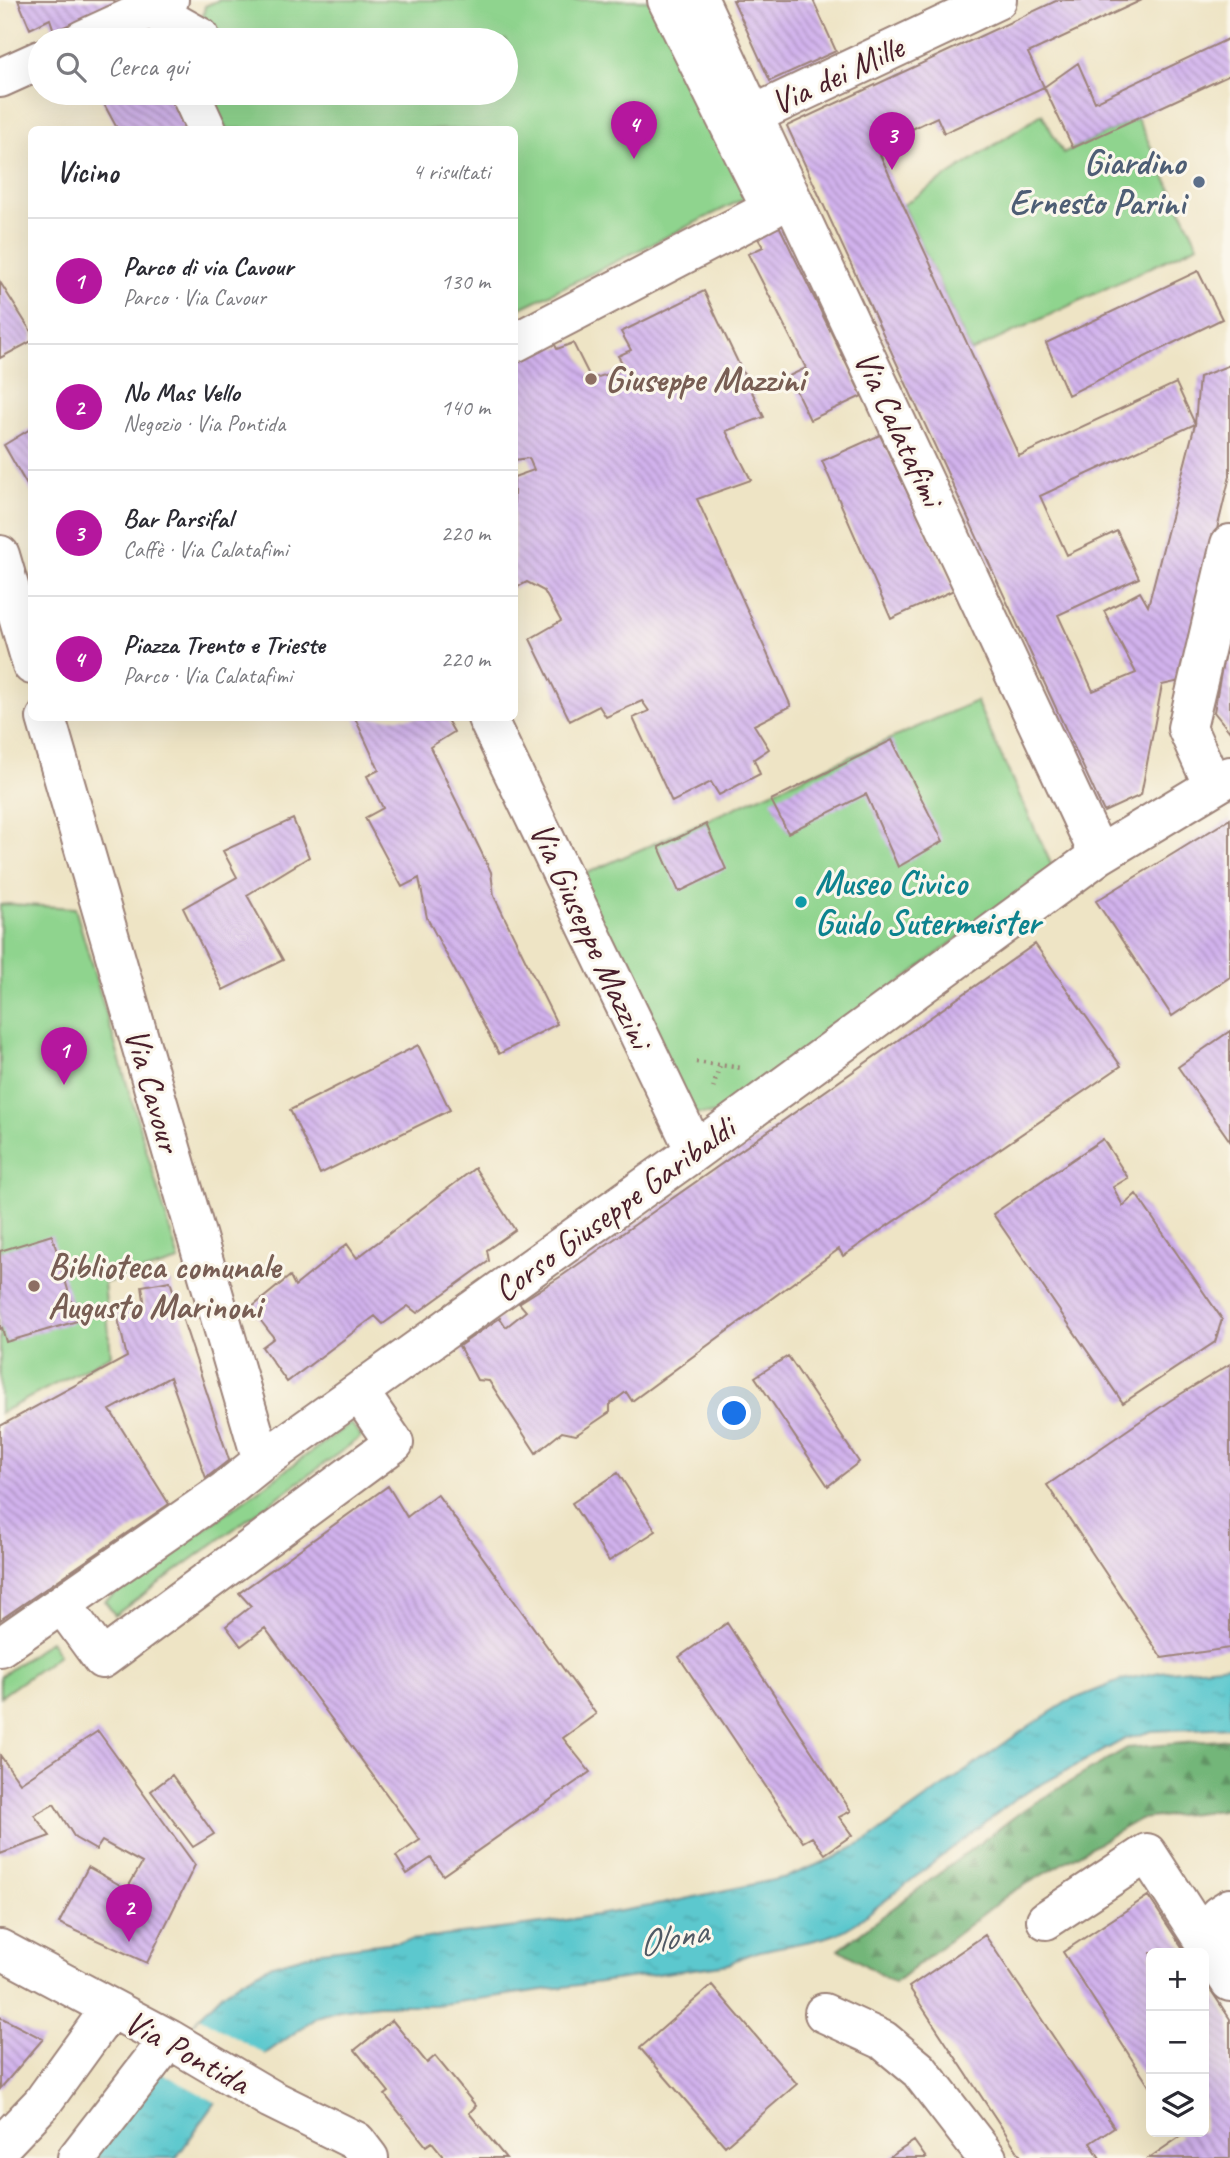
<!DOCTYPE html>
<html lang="it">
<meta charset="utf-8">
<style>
:root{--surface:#fff;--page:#f7f7f7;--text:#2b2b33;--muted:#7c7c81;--line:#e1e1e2;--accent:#b5179e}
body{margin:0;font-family:Caveat,sans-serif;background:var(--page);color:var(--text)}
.controls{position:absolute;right:21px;bottom:21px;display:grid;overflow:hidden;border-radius:10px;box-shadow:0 7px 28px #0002}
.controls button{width:63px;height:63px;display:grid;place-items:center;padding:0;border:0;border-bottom:2px solid var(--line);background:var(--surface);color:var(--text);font:35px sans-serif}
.you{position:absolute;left:735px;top:1414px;width:24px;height:24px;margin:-18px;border:5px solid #fff;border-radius:50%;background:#1a73e8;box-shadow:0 0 0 10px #1a73e833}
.badge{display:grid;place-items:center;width:46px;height:46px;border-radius:50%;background:var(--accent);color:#fff;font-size:23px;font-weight:700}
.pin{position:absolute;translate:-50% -58px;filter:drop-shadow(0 2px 4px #0008)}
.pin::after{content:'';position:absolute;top:37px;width:24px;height:21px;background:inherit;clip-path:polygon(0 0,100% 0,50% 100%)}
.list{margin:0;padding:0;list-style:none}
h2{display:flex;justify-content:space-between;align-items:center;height:91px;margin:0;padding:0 28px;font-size:30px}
h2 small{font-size:23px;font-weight:400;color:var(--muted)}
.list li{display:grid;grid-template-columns:46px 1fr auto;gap:21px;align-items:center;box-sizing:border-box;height:126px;padding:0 28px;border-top:2px solid var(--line)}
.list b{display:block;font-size:26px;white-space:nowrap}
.list p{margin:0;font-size:23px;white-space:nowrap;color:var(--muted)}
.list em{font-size:23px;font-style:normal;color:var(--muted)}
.icon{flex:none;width:38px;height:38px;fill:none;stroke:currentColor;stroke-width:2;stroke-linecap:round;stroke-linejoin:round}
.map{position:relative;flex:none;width:1230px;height:2158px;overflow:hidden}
.search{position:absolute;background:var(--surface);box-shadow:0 7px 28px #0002;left:28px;top:28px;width:490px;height:77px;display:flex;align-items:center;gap:18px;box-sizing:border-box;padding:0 24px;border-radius:38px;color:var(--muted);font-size:26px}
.panel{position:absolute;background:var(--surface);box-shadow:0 7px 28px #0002;left:28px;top:126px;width:490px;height:595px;border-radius:10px}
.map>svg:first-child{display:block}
.green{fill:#8fd48e;stroke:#6c7a5c;stroke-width:2}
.forest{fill:url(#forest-firs);stroke:#5e6a52;stroke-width:2}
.water{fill:url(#water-ripples);stroke:#52747c;stroke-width:2}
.pier{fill:#eee4c5}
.building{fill:url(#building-back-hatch);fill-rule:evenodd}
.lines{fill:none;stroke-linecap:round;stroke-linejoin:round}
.minor-casing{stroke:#9c8278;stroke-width:42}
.path{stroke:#9c8278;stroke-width:4.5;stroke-dasharray:2 5;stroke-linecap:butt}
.minor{stroke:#fff;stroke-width:38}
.service-dot{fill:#5c6f8a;stroke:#fbf7ec;stroke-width:2.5}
.education-dot{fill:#8d6e63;stroke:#fbf7ec;stroke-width:2.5}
.culture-dot{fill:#0f9aa8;stroke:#fbf7ec;stroke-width:2.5}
.labels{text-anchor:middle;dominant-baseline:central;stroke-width:6;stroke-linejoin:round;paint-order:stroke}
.street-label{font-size:35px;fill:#4a1f2b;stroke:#fbf7ec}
.service-label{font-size:35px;font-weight:bold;fill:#4e5e75;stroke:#fbf7ec;text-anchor:end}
.education-label{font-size:35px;font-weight:bold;fill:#785e54;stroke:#fbf7ec;text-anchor:start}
.culture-label{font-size:35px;font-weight:bold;fill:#0d838f;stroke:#fbf7ec;text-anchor:start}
.water-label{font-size:37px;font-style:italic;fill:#505a64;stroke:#fbf7ec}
</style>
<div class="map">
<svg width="1230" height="2158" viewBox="0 0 1230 2158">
<defs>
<pattern id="forest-firs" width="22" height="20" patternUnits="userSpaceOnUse" patternTransform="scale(1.75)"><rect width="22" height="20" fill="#73b679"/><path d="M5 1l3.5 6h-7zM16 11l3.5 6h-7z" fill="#609363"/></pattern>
<pattern id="water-ripples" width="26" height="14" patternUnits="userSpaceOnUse" patternTransform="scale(1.75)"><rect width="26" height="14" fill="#5bc8ce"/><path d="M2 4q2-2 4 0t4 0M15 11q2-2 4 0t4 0" fill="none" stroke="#51abb1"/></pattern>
<pattern id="building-back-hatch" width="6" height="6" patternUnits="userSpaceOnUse" patternTransform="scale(1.75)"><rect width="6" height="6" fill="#d1b2ed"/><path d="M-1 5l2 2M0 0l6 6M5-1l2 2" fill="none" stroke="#ac90c0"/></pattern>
</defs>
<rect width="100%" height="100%" fill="#fbf7ec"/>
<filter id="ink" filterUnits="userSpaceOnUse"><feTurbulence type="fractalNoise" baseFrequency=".0143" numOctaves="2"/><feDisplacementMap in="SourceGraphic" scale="14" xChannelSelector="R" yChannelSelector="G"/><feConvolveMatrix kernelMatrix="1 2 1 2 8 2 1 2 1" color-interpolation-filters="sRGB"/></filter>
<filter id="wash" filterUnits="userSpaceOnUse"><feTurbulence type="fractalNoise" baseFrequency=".00686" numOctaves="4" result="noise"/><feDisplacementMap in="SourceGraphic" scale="28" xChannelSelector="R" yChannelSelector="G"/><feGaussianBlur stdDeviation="1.57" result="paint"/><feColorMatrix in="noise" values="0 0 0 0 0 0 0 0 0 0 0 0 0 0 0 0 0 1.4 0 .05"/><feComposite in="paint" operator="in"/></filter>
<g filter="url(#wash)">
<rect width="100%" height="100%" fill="#eee4c5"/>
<path class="green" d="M219,0h461l86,188 -251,123 -1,-181 -288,-1 -18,-36h298v-53h-308l7,-34z
M1042,114l21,39 74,-35 61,127 -227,107 -68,-147z
M976,701l76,165 -325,249 -35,-2 -114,-236z
M8,904l67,4 104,353 -75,22 7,72 -111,58v-508z
M351,1423l10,14 -246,178 -10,-14z
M50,1641l9,14 -59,42v-20z"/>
<path class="forest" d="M1230,1739v70l-90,10 -131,75 -115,89 -55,-34 187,-141 101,-60z"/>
<path class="water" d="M1230,1665v62l-78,4 -29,9 -105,57 -162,126c-6,4 -13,8 -20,11 -34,13 -75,10 -107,30l-294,41h-57l-39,5 -22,7 -52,37 -49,48 -40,56h-85l108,-141 24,-24 21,-14 25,-13 53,-15 227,-28 113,-19 125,-27 49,-20 32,-17 161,-114 38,-24 55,-22 38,-8z"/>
<path class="pier" d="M199,2017l69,39 -49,48 -61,-33z"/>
<g id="blocks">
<path class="building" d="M18,0h96l2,5 -62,26 -4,-12 -20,10z
M733,0h80l23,51 -66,30z
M1058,0h84l-114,53 16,34 -100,46 -7,-16 -61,29 143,310 157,-73 19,41 4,-47 31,-12v111l-50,205 -18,4 -21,110 -37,17 -317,-686zM1195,424l-47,182 -8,-14 -36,19 32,62 -43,18 -35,-76 81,-37 -22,-47 -50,24 -27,-59z
M1230,38v37l-157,73 -29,-61 34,-24 17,39z
M98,93h70l18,37h-68z
M771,209l91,187 -52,24 -21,-44 17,-8 -58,-114 15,-7 -15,-26z
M1198,271l24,48 -154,76 -22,-52z
M0,282l32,51v8l-32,17z
M704,291l60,126 -38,14 25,49 -54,19 94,207 -37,19 15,24 -15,10 6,15 -41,21 -8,-13 -39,20 -39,-84 16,-7 -7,-10 -36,16 -7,-11 -29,15 -40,-82 31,-18 -17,-30 -17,-9 -13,7v-112l20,-7 -5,-12 -15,2v-112l34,-17 9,18 16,-6 18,36 35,-10 -8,-13 13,-6 -10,-18z
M32,428v66l-28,-49z
M880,435l74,155 -63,29 -69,-158z
M1230,651v81l-16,-20 10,-57z
M355,718h91l8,14 -24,15 61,125 3,24 63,128 -58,30 -72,-136 -8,-40 -17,9 -37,-69 18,-10 -16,-32 12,-6z
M892,740l51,101 -45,26 -32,-73 -78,39 -17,-33z
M293,819l16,38 -62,38 36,65 -60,30 -40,-82 54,-31 -14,-26z
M1230,819v158l-58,39 -76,-115z
M706,824l20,45 -47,23 -20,-45z
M1035,944l86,122 -278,190 -4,-7 -207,152 -6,-9 -16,12v8l-34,23 -14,-3 -26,21 -47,-72 -12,-1 -18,-34 41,-28 6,9 20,-16 -7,-8 44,-28z
M1230,1031v110l-52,-74z
M418,1045l32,65 -130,64 -30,-64z
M1103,1139l25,39 -15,9 10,19 13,-12 86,125 -7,23 -92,61 -130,-189z
M475,1168l40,62 -28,20 2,11 -72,52 -9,-7 -25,18 -8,-8 -88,66 -25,-35 12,-9 -23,-30 39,-32 5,10 52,-42 10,14z
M52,1235l25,86 -71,21 -4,-14 -2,1v-78z
M170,1281l59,179 -23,18 -36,-101 -60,33 59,94 -169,116v-194l127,-69 -11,-47 29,-3 -3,-21z
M788,1356l71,106 -31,24 -73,-109z
M1230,1364v284l-68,10 -115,-173 124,-85z
M618,1473l38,58 -47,30 -37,-58z
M388,1486l19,31 30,-23 159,220 -33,24 27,34 -147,103 -12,-17 -24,16 -11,-18 24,-16 -155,-212 -24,18 -15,-20 25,-20 -12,-13z
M727,1623l124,188 -12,6 13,18 -27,19 -13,-17 -9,5 -124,-185z
M98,1731l97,134 -48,98 -88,-40 29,-56 39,22 15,-26 -40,-22 -6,9 -21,-12 -21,-34 -20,11 16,21 -50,18v-99l20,28z
M172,1775l42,59 -21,13 -42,-56z
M1148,1896l38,57h-35v136l-88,-137z
M985,1935l129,192 -24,16 10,15h-78l-113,-171z
M1204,1980l26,39v139h-81l32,-22 -3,-4h26z
M712,1985l85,99 -72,62 -85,-98z
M0,2017l43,22 -43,50z
M392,2020l35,43 8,-7 41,50 -7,7 37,45h-61l-13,-16 -6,4 -41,-51 4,-3 -34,-42z
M914,2141l12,17h-37z"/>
</g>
</g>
<g filter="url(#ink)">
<use href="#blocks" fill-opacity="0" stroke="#9c8278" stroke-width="2"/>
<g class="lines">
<g class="minor-casing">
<path id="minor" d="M699,0l400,855
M150,9l50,28
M82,40l87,-40
M0,78l40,-18
M190,93l17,37
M753,115l244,-115
M514,343l257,-134 -104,-209
M0,555l32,110
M46,718l216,743
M487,718l208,433
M1213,786l-26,-58 43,-184
M62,1604l40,55 292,-216 -35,-51
M0,1647l226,-157 36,-29 433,-310 404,-296 131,-79
M1230,1908l-11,7 11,17
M1046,1920l101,-67 83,129
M0,1949l169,90 102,60 85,42 13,17
M824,2013l59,27 36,30 68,88
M0,2147l42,-44 68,-94
M77,2158l92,-119"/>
</g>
<path class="path" d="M696,1062l46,6
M713,1088l7,-23"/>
<use href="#minor" class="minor"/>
</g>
</g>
<circle class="service-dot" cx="1199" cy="182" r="7"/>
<g class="education-dot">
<circle cx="591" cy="379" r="7"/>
<circle cx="34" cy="1286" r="7"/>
</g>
<circle class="culture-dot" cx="801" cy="902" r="7"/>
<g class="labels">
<g class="street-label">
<text transform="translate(837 75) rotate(-25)">Via dei Mille</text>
<text transform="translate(899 428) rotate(65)">Via Calatafimi</text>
<text transform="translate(591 935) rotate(65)">Via Giuseppe Mazzini</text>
<text transform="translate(153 1090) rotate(74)">Via Cavour</text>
<text transform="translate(614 1209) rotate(-36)">Corso Giuseppe Garibaldi</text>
<text transform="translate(187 2052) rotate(29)">Via Pontida</text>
</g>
<g class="service-label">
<text x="1185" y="162">Giardino<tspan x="1185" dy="40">Ernesto Parini</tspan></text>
</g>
<g class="education-label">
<text x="605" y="379">Giuseppe Mazzini</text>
<text x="48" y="1266">Biblioteca comunale<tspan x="48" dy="40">Augusto Marinoni</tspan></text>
</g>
<g class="culture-label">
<text x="815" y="882">Museo Civico<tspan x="815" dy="40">Guido Sutermeister</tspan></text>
</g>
<g class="water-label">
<text transform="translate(672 1937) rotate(-12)">Olona</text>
</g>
</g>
</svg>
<div class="controls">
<button>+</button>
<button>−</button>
<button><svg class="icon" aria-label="layers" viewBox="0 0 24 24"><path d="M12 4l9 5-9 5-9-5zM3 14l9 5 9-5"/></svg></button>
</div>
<div class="you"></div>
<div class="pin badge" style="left:64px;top:1085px">1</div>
<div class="pin badge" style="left:129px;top:1942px">2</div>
<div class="pin badge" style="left:892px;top:170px">3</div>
<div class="pin badge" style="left:634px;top:159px">4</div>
<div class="search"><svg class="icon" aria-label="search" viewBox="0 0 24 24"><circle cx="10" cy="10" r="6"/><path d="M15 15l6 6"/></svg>Cerca qui</div>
<section class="panel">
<h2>Vicino<small>4 risultati</small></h2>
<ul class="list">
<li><span class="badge">1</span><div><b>Parco di via Cavour</b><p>Parco · Via Cavour</p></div><em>130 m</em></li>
<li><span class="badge">2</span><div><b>No Mas Vello</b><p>Negozio · Via Pontida</p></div><em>140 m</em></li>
<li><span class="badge">3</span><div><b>Bar Parsifal</b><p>Caffè · Via Calatafimi</p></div><em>220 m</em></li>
<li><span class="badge">4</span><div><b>Piazza Trento e Trieste</b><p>Parco · Via Calatafimi</p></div><em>220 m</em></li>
</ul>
</section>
</div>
